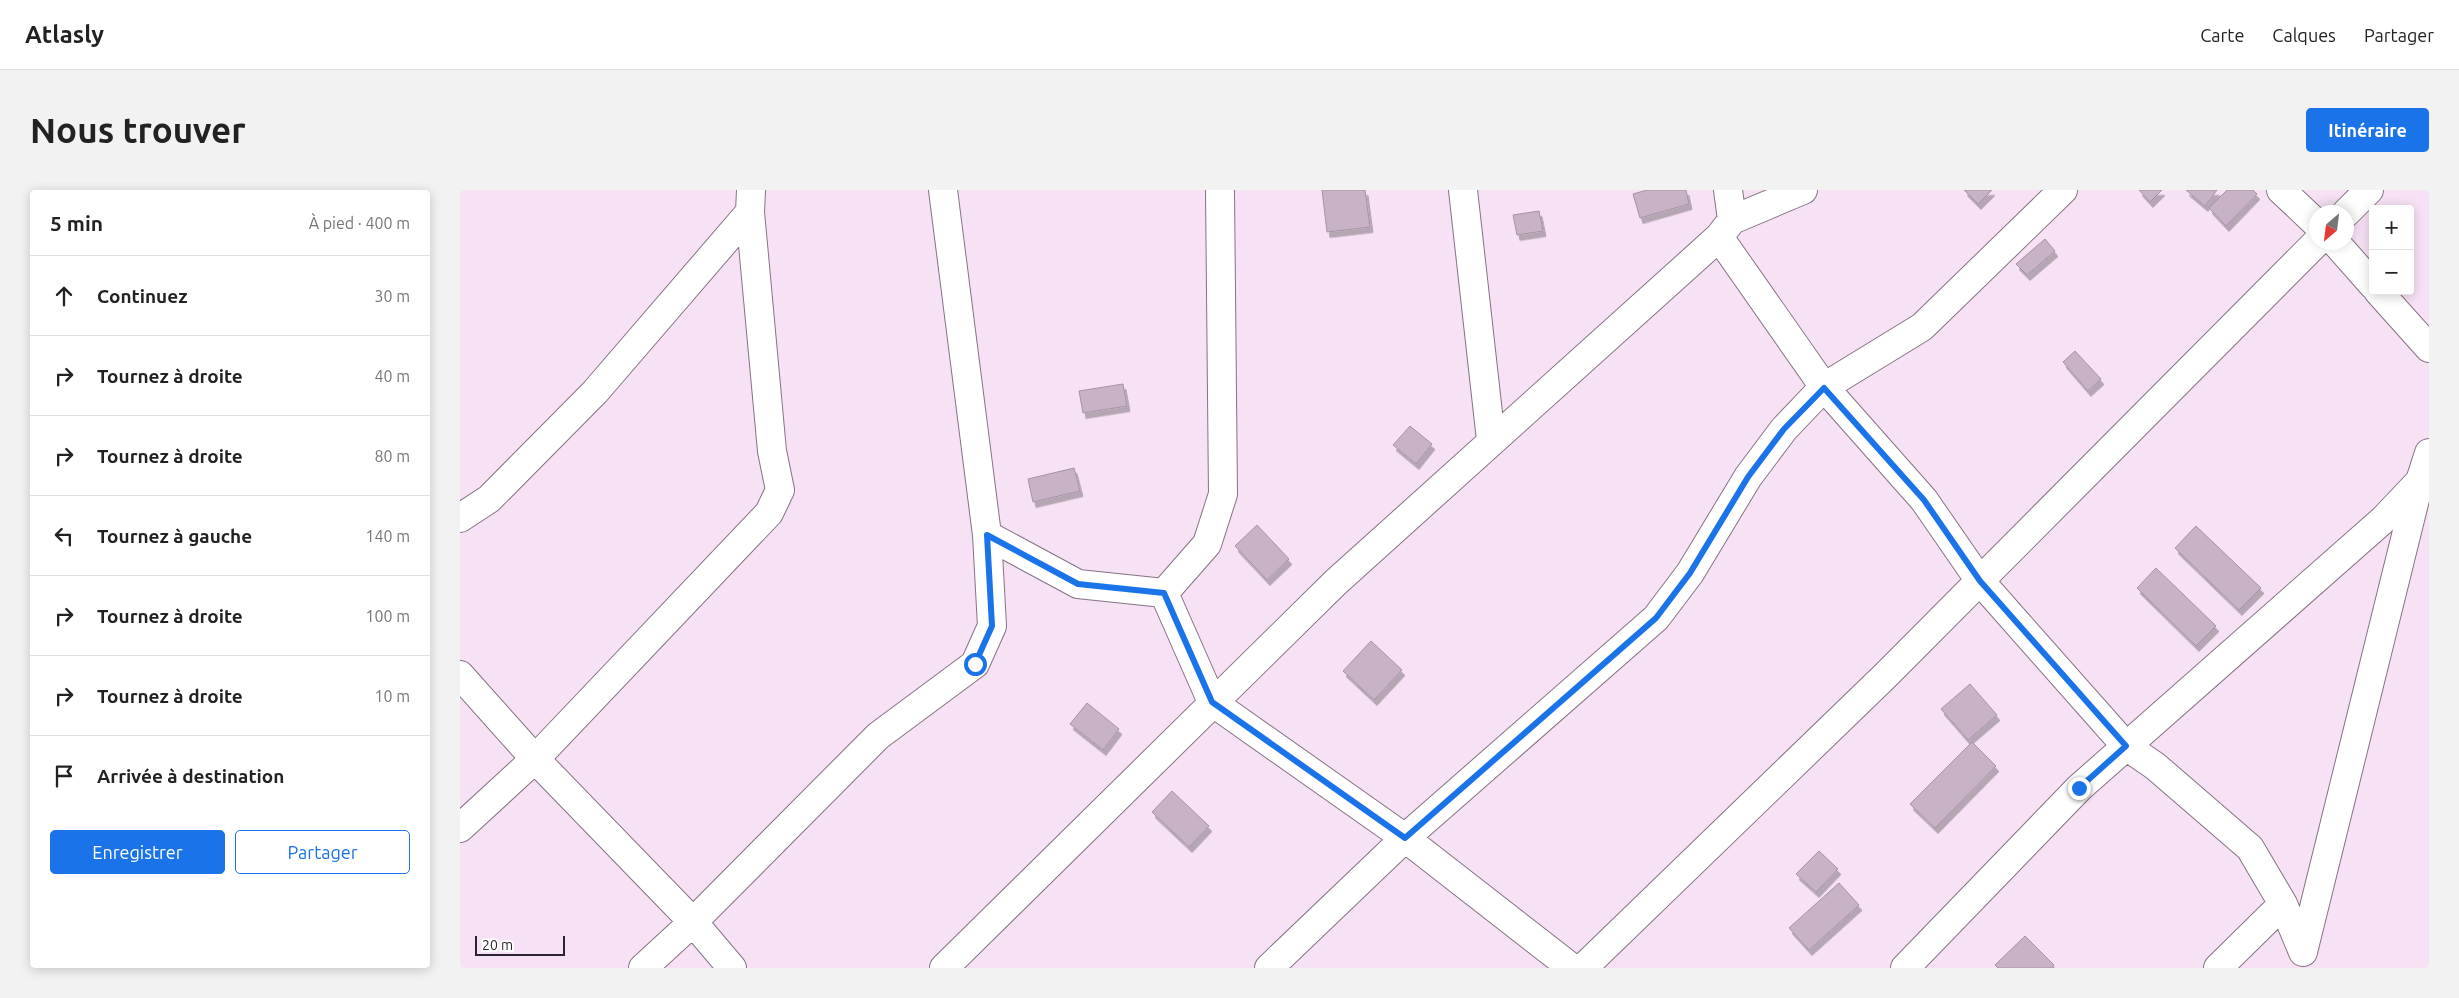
<!DOCTYPE html>
<html lang="fr">
<meta charset="utf-8">
<style>
:root{--surface:#fff;--page:#f2f2f2;--text:#222;--muted:#767676;--line:#e0e0e0;--accent:#1a73e8}
body{margin:0;font-family:Ubuntu,sans-serif;background:var(--page);color:var(--text)}
.controls{position:absolute;right:15px;top:15px;display:grid;overflow:hidden;border-radius:5px;box-shadow:0 2px 12px #0003}
.controls button{width:45px;height:45px;display:grid;place-items:center;padding:0;border:0;border-bottom:1px solid var(--line);background:var(--surface);color:var(--text);font:25px sans-serif}
.compass{position:absolute;left:1849px;top:15px;width:45px;height:45px;border-radius:50%;background:var(--surface);box-shadow:0 2px 12px #0003;rotate:208deg}
.scale{position:absolute;left:15px;bottom:12px;width:90px;box-sizing:border-box;padding-left:5px;border:2px solid #2d252c;border-top:0;font-size:14px;line-height:18px;white-space:nowrap;color:#2d252c;-webkit-text-stroke:4px #fff;paint-order:stroke}
.stop{position:absolute;width:15px;height:15px;margin:-11px;border:4px solid #1a73e8;border-radius:50%;background:#fff}
.stop.end{background:#1a73e8;border-color:#fff;box-shadow:0 1px 5px #0008}
.list{margin:0;padding:0;list-style:none}
h2{display:flex;justify-content:space-between;align-items:center;height:65px;margin:0;padding:0 20px;font-size:21px}
h2 small{font-size:16px;font-weight:400;color:var(--muted)}
.list li{display:grid;grid-template-columns:32px 1fr auto;gap:15px;align-items:center;box-sizing:border-box;height:80px;padding:0 20px;border-top:1px solid var(--line)}
.list b{display:block;font-size:19px;white-space:nowrap}
.list em{font-size:16px;font-style:normal;color:var(--muted)}
.actions{display:flex;gap:10px;padding:15px 20px}
.actions a{flex:1;padding:11px 0;border:1px solid var(--accent);border-radius:5px;text-align:center;font-size:18px;color:var(--accent)}
.actions .main{background:var(--accent);color:#fff}
.icon{flex:none;width:28px;height:28px;fill:none;stroke:currentColor;stroke-width:2;stroke-linecap:round;stroke-linejoin:round}
.map{position:relative;flex:none;width:1969px;height:778px;overflow:hidden;border-radius:5px}
header{display:flex;align-items:center;gap:30px;box-sizing:border-box;height:70px;padding:0 25px;background:var(--surface);border-bottom:1px solid var(--line)}
header strong{font-size:24px}
nav{display:flex;gap:28px;margin-inline-start:auto;font-size:18px}
.intro{display:flex;align-items:center;justify-content:space-between;box-sizing:border-box;height:120px;padding:0 30px}
h1{margin:0;font-size:35px}
.button{padding:12px 22px;border-radius:5px;background:var(--accent);color:#fff;font-size:18px;font-weight:700}
main{display:flex;gap:30px;padding:0 30px}
aside{flex:1;background:var(--surface);border-radius:5px;box-shadow:0 2px 12px #0003}
.map>svg:first-child{display:block}
.building{fill:#c8b3c6;stroke:#a692a4;filter:url(#shadow)}
.lines{fill:none;stroke-linecap:round;stroke-linejoin:round}
.minor-casing{stroke:#857283;stroke-width:30}
.minor{stroke:#fff;stroke-width:28}
.route{stroke:#1a73e8;stroke-width:6}
</style>
<header>
<strong>Atlasly</strong>
<nav><a>Carte</a><a>Calques</a><a>Partager</a></nav>
</header>
<div class="intro"><h1>Nous trouver</h1><a class="button">Itinéraire</a></div>
<main>
<aside>
<h2>5 min<small>À pied · 400 m</small></h2>
<ul class="list">
<li><svg class="icon" aria-label="ahead" viewBox="0 0 24 24"><path d="M12 20V5M6 11l6-6 6 6"/></svg><div><b>Continuez</b></div><em>30 m</em></li>
<li><svg class="icon" aria-label="right" viewBox="0 0 24 24"><path d="M7 20v-9h11M14 6l5 5-5 5"/></svg><div><b>Tournez à droite</b></div><em>40 m</em></li>
<li><svg class="icon" aria-label="right" viewBox="0 0 24 24"><path d="M7 20v-9h11M14 6l5 5-5 5"/></svg><div><b>Tournez à droite</b></div><em>80 m</em></li>
<li><svg class="icon" aria-label="left" viewBox="0 0 24 24"><path d="M17 20v-9H6M10 6l-5 5 5 5"/></svg><div><b>Tournez à gauche</b></div><em>140 m</em></li>
<li><svg class="icon" aria-label="right" viewBox="0 0 24 24"><path d="M7 20v-9h11M14 6l5 5-5 5"/></svg><div><b>Tournez à droite</b></div><em>100 m</em></li>
<li><svg class="icon" aria-label="right" viewBox="0 0 24 24"><path d="M7 20v-9h11M14 6l5 5-5 5"/></svg><div><b>Tournez à droite</b></div><em>10 m</em></li>
<li><svg class="icon" aria-label="arrive" viewBox="0 0 24 24"><path d="M6 21V4h12l-3 4 3 4H6"/></svg><div><b>Arrivée à destination</b></div></li>
</ul>
<div class="actions"><a class="main">Enregistrer</a><a>Partager</a></div>
</aside>
<div class="map">
<svg width="1969" height="778" viewBox="0 0 1969 778">
<defs>
<filter id="shadow"><feDropShadow dx="3" dy="5.5" stdDeviation="0" flood-color="#0004"/></filter>
</defs>
<rect width="100%" height="100%" fill="#f7e2f5"/>
<path class="building" d="M862,0h43l5,37 -43,5z
M1187,0h39l3,14 -49,14 -7,-24z
M1504,0h28l-14,14z
M1679,0h23l-12,12z
M1726,0h31l-12,16z
M1767,0h26l4,4 -31,32 -17,-18z
M1079,21l4,20 -26,4 -4,-20z
M1585,49l10,12 -28,24 -11,-11z
M1615,161l26,28 -13,12 -25,-29z
M663,194l4,22 -44,7 -4,-22z
M950,236l22,18 -16,20 -23,-19z
M614,278l6,23 -47,11 -5,-23z
M797,335l32,34 -22,21 -32,-34z
M1736,336l65,62 -22,22 -64,-62z
M1696,378l60,58 -20,20 -59,-58z
M911,451l31,29 -28,30 -31,-29z
M1510,494l27,31 -29,25 -27,-31z
M627,513l32,26 -16,21 -33,-26z
M1512,552l24,24 -61,62 -25,-24z
M712,601l37,35 -20,21 -37,-35z
M1359,661l19,18 -22,23 -20,-18z
M1379,693l20,22 -50,45 -20,-22z
M1565,746l29,29 -2,3h-54l-3,-3z"/>
<g class="lines">
<g class="minor-casing">
<path id="minor" d="M1003,0l28,250
M1603,0l-141,137 -98,60 100,113 56,81 146,165 29,20 95,82 33,56 20,48
M1821,0l35,33
M1886,23l23,-23
M1272,30l71,-30
M1875,52l38,43
M1918,101l51,57
M0,328l29,-19 106,-107 155,-180
M527,345l91,49 86,9
M704,403l48,109 193,136 167,130
M704,403l43,-49 16,-50 -3,-304
M0,485l75,84 158,163 39,46
M0,638l75,-69 234,-246 11,-23 -8,-39 -22,-239 1,-22
M1843,762l116,-469
M183,778l50,-46 185,-186 97,-72 17,-38 -5,-91 -44,-345
M484,778l392,-386 383,-345 13,-17 -4,-30
M809,778l136,-130 251,-220 34,-45 58,-96 36,-48 40,-42 -105,-150
M1123,778l303,-293 431,-433
M1445,778l174,-180 305,-269 36,-38 9,-28
M1758,778l65,-64"/>
</g>
<use href="#minor" class="minor"/>
</g>
<g class="lines">
<path class="route" d="M515,474l17,-38 -5,-91 91,49 86,9 48,109 193,136 251,-220 34,-45 58,-96 36,-48 40,-41 100,112 56,81 146,165 -47,42"/>
</g>
</svg>
<div class="controls">
<button>+</button>
<button>−</button>
</div>
<svg class="compass" viewBox="-18 -18 36 36"><path d="M0-13l5 13h-10z" fill="#e53935"/><path d="M0 13l5-13h-10z" fill="#767676"/></svg>
<div class="scale">20 m</div>
<div class="stop" style="left:515px;top:474px"></div>
<div class="stop end" style="left:1619px;top:598px"></div>
</div>
</main>
